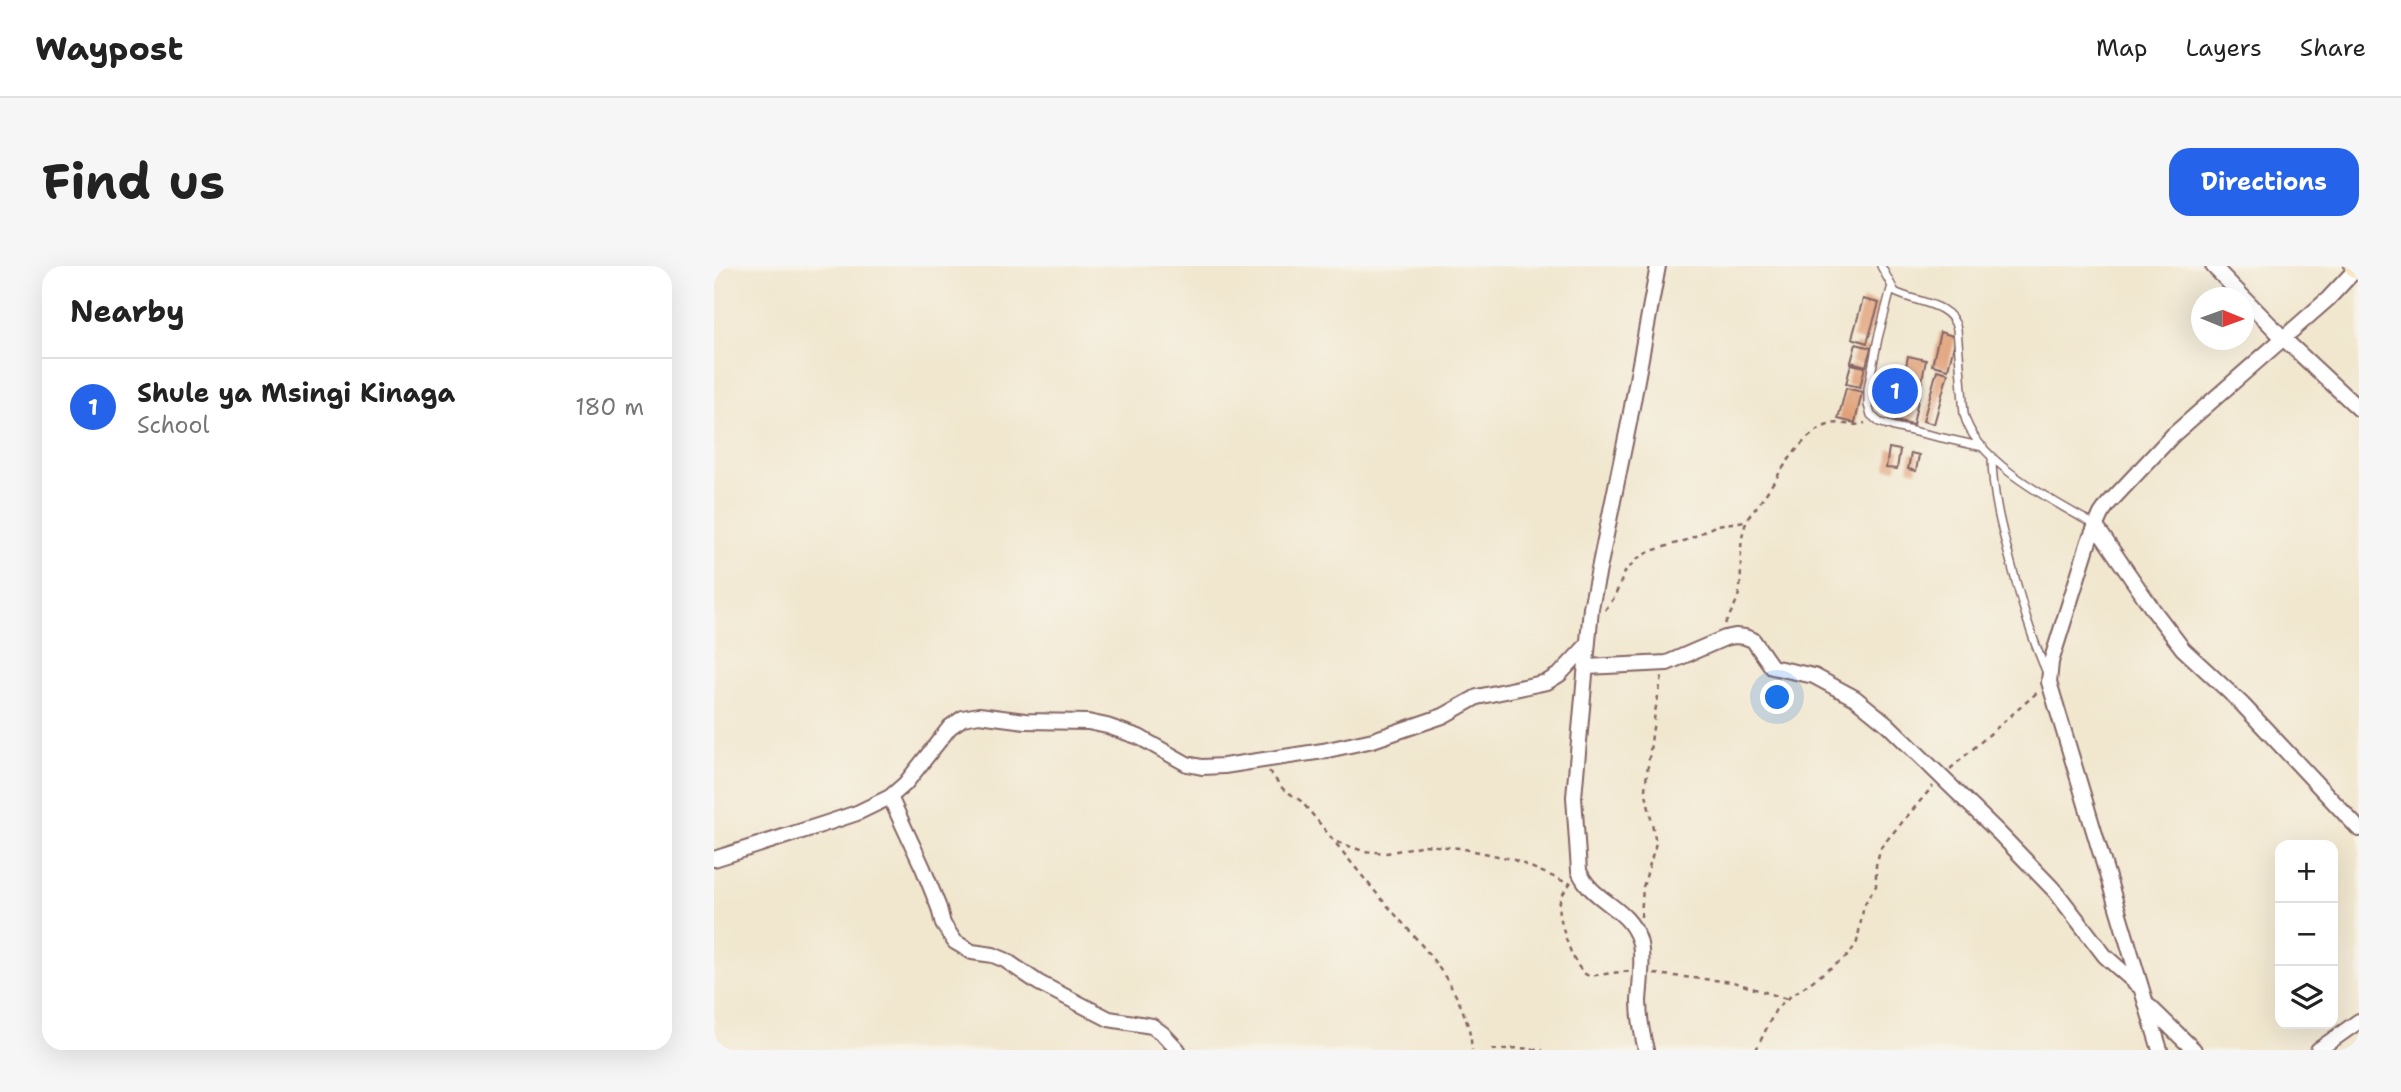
<!DOCTYPE html>
<meta charset="utf-8">
<style>
:root{--surface:#fff;--page:#f6f6f6;--text:#222;--muted:#767676;--line:#e0e0e0;--accent:#2563eb}
body{margin:0;font-family:"Shantell Sans",sans-serif;background:var(--page);color:var(--text)}
.controls{position:absolute;right:21px;bottom:21px;display:grid;overflow:hidden;border-radius:14px;box-shadow:0 7px 28px #0002}
.controls button{width:63px;height:63px;display:grid;place-items:center;padding:0;border:0;border-bottom:2px solid var(--line);background:var(--surface);color:var(--text);font:35px sans-serif}
.compass{position:absolute;left:1477px;top:21px;width:63px;height:63px;border-radius:50%;background:var(--surface);box-shadow:0 7px 28px #0002;rotate:91deg}
.you{position:absolute;left:1064px;top:432px;width:24px;height:24px;margin:-18px;border:5px solid #fff;border-radius:50%;background:#1a73e8;box-shadow:0 0 0 10px #1a73e833}
.badge{display:grid;place-items:center;width:46px;height:46px;border-radius:50%;background:var(--accent);color:#fff;font-size:23px;font-weight:700}
.pin{position:absolute;translate:-50% -50%;border:4px solid #fff;box-shadow:0 2px 7px #0006}
.list{margin:0;padding:0;list-style:none}
h2{display:flex;justify-content:space-between;align-items:center;height:91px;margin:0;padding:0 28px;font-size:30px}
h2 small{font-size:23px;font-weight:400;color:var(--muted)}
.list li{display:grid;grid-template-columns:46px 1fr auto;gap:21px;align-items:center;box-sizing:border-box;height:98px;padding:0 28px;border-top:2px solid var(--line)}
.list b{display:block;font-size:26px;white-space:nowrap}
.list p{margin:0;font-size:23px;white-space:nowrap;color:var(--muted)}
.list em{font-size:23px;font-style:normal;color:var(--muted)}
.icon{flex:none;width:38px;height:38px;fill:none;stroke:currentColor;stroke-width:2;stroke-linecap:round;stroke-linejoin:round}
.map{position:relative;flex:none;width:1645px;height:784px;overflow:hidden;border-radius:21px}
header{display:flex;align-items:center;gap:42px;box-sizing:border-box;height:98px;padding:0 35px;background:var(--surface);border-bottom:2px solid var(--line)}
header strong{font-size:33px}
nav{display:flex;gap:38px;margin-inline-start:auto;font-size:24px}
.intro{display:flex;align-items:center;justify-content:space-between;box-sizing:border-box;height:168px;padding:0 42px}
h1{margin:0;font-size:49px}
.button{padding:18px 32px;border-radius:21px;background:var(--accent);color:#fff;font-size:24px;font-weight:700}
main{display:flex;gap:42px;padding:0 42px}
aside{flex:1;background:var(--surface);border-radius:21px;box-shadow:0 7px 28px #0002}
.map>svg:first-child{display:block}
.building{fill:#e1a179}
.lines{fill:none;stroke-linecap:round;stroke-linejoin:round}
.lane-casing{stroke:#846564;stroke-width:10}
.street-casing{stroke:#846564;stroke-width:18}
.secondary-casing{stroke:#846564;stroke-width:24}
.path{stroke:#846564;stroke-width:2.5;stroke-dasharray:5 5;stroke-linecap:butt}
.lane{stroke:#fff;stroke-width:7}
.street{stroke:#fff;stroke-width:14}
.secondary{stroke:#f9e7c3;stroke-width:21}
</style>
<header>
<strong>Waypost</strong>
<nav><a>Map</a><a>Layers</a><a>Share</a></nav>
</header>
<div class="intro"><h1>Find us</h1><a class="button">Directions</a></div>
<main>
<aside>
<h2>Nearby<small></small></h2>
<ul class="list">
<li><span class="badge">1</span><div><b>Shule ya Msingi Kinaga</b><p>School</p></div><em>180 m</em></li>
</ul>
</aside>
<div class="map">
<svg width="1645" height="784" viewBox="0 0 1645 784">
<rect width="100%" height="100%" fill="#f7f3e8"/>
<filter id="ink" filterUnits="userSpaceOnUse"><feTurbulence type="fractalNoise" baseFrequency=".0143" numOctaves="2"/><feDisplacementMap in="SourceGraphic" scale="14" xChannelSelector="R" yChannelSelector="G"/><feConvolveMatrix kernelMatrix="1 2 1 2 8 2 1 2 1" color-interpolation-filters="sRGB"/></filter>
<filter id="wash" filterUnits="userSpaceOnUse"><feTurbulence type="fractalNoise" baseFrequency=".00686" numOctaves="4" result="noise"/><feDisplacementMap in="SourceGraphic" scale="28" xChannelSelector="R" yChannelSelector="G"/><feGaussianBlur stdDeviation="1.57" result="paint"/><feColorMatrix in="noise" values="0 0 0 0 0 0 0 0 0 0 0 0 0 0 0 0 0 1.4 0 .05"/><feComposite in="paint" operator="in"/></filter>
<g filter="url(#wash)">
<rect width="100%" height="100%" fill="#f1e7cf"/>
<g id="blocks">
<path class="building" d="M1149,33l16,4 -12,40 -15,-5z
M1226,66l16,5 -8,32 -16,-4z
M1142,78l15,4 -5,18 -15,-4z
M1194,90l18,4 -13,65 -18,-4z
M1137,98l14,3 -5,20 -14,-3z
M1223,104l11,3 -14,51 -11,-3z
M1132,122l16,4 -7,31 -17,-4z
M1175,182l11,2 -3,19 -11,-1z
M1197,187l8,2 -3,16 -8,-2z"/>
</g>
</g>
<g filter="url(#ink)">
<use href="#blocks" fill-opacity="0" stroke="#846564" stroke-width="2"/>
<g class="lines">
<g class="lane-casing">
<path id="lane" d="M1167,0l14,26c21,11 56,10 62,37l7,85c11,48 91,88 131,111
M1177,23l-13,49 -10,51v16l3,10 8,7 15,5 89,20
M1278,190c0,38 10,75 20,111 10,37 20,73 36,108"/>
</g>
<g class="street-casing">
<path id="street" d="M1499,0l70,72 76,71
M1381,259l59,86 29,38 58,54 118,126
M872,401l81,-4 58,-25 10,-2 10,1 8,3 19,27 42,9 41,22 32,26 111,108 58,60 49,64 34,30
M176,531l33,71 16,40 4,16 12,18 17,10 21,3 12,5 34,23 70,36 43,7 11,8 15,16
M0,593l110,-35 33,-11 33,-16 15,-13 45,-57 13,-9 16,-3 46,6 63,1 19,4 32,11 48,27 15,3 22,-1 99,-15 50,-11 70,-24 34,-19 70,-15 13,-8 26,-28
M1436,741l44,43
M932,784c-4,-16 -7,-33 -7,-49 1,-16 5,-46 0,-61 -11,-34 -47,-38 -60,-69l-5,-74 17,-189 38,-185 29,-157
M1446,784l-111,-368 2,-20 38,-121 12,-27 7,-10 65,-69 155,-136 29,-31
M1604,784l41,-29"/>
</g>
<g class="secondary-casing">
<path id="secondary" d="M1641,0l4,3"/>
</g>
<path class="path" d="M891,344l9,-12 11,-26 13,-14 13,-7 36,-11 30,-15 29,-4
M1011,358c6,-12 14,-24 15,-37 3,-25 -4,-51 11,-73 23,-27 44,-77 77,-89 13,-5 23,3 37,-2
M1236,503l90,-79
M555,505l14,18 18,12 16,19c20,25 41,51 61,75 38,44 90,94 94,155
M623,576l26,9 24,2 37,-8 36,3 52,11 58,25
M857,616c-4,6 -9,12 -11,19 -4,14 13,68 27,74 6,2 34,-4 43,-4
M927,651l2,-30 13,-44 -11,-54 10,-77 7,-36
M940,708l79,8 54,17
M778,784l26,-2 25,2
M1042,784l20,-41 11,-10 62,-44 8,-13 7,-37 12,-19v-21l5,-18 52,-61"/>
<use href="#lane" class="lane"/>
<use href="#street" class="street"/>
<use href="#secondary" class="secondary"/>
</g>
</g>
</svg>
<div class="controls">
<button>+</button>
<button>−</button>
<button><svg class="icon" aria-label="layers" viewBox="0 0 24 24"><path d="M12 4l9 5-9 5-9-5zM3 14l9 5 9-5"/></svg></button>
</div>
<svg class="compass" viewBox="-18 -18 36 36"><path d="M0-13l5 13h-10z" fill="#e53935"/><path d="M0 13l5-13h-10z" fill="#767676"/></svg>
<div class="you"></div>
<div class="pin badge" style="left:1181px;top:125px">1</div>
</div>
</main>
